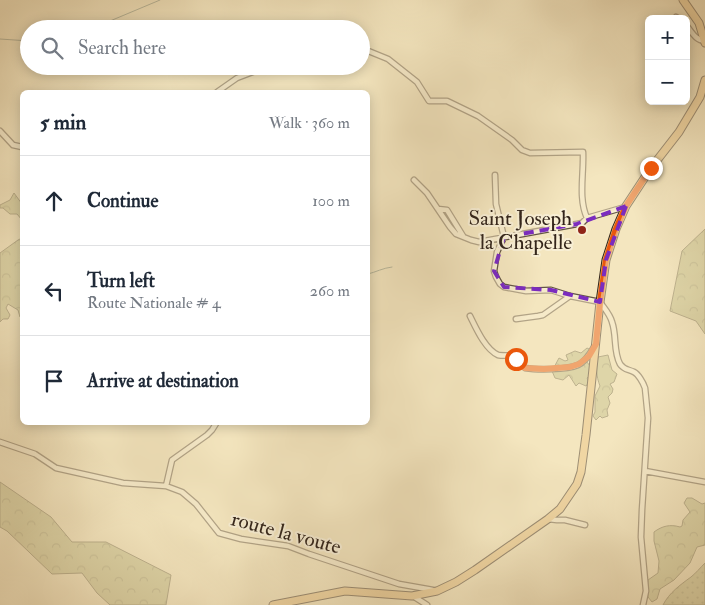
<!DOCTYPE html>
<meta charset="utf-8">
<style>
:root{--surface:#fff;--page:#f2f2f3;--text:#1f2937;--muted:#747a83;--line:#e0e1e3}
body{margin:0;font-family:"IM FELL Double Pica",serif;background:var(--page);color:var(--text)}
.controls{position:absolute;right:15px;top:15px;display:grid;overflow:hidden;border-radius:8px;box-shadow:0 2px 12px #0003}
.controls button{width:45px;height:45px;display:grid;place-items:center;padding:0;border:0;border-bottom:1px solid var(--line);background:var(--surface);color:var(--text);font:25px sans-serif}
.stop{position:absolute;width:15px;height:15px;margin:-11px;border:4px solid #ea580c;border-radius:50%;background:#fff}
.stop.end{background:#ea580c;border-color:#fff;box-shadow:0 1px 5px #0008}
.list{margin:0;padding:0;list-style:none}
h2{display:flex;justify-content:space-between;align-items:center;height:65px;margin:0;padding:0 20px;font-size:21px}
h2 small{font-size:16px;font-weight:400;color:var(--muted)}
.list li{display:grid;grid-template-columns:32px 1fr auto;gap:15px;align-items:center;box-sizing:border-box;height:90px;padding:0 20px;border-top:1px solid var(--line)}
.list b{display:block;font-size:19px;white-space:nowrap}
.list p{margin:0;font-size:16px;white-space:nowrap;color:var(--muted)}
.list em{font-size:16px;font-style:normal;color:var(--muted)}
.icon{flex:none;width:28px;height:28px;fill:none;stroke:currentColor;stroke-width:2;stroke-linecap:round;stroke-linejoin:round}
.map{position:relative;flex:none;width:705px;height:605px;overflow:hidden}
.search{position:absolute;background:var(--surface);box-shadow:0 2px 12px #0003;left:20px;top:20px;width:350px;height:55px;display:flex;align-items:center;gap:12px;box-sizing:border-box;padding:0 18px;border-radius:28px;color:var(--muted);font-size:19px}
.panel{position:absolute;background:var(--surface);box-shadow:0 2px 12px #0003;left:20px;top:90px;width:350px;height:335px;border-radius:8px}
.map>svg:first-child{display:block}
.grass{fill:url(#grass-dots);stroke:#7c7454}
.forest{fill:url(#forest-crowns);stroke:#7c7454}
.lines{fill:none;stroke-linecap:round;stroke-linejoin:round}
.stream{stroke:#728273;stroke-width:1}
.street-casing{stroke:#635544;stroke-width:7}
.primary-casing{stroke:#33251b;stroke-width:9}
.street{stroke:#f8efd5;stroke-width:4.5}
.primary{stroke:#eac380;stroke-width:7}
.route{stroke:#ea580c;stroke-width:6}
.marked{fill:none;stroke:#7b2cbf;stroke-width:4;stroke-dasharray:10 6;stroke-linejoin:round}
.poi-dot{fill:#8f2418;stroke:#f8efd5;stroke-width:2}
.labels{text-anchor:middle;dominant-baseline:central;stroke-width:4;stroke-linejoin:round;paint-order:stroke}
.poi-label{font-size:21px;fill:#33251b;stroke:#f8efd5;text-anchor:end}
.street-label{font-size:21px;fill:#33251b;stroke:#f8efd5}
</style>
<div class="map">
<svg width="705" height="605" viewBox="0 0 705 605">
<defs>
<pattern id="grass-dots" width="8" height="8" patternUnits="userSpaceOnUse" patternTransform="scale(1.25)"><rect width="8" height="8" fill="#c4c28c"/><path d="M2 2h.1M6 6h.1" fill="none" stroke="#a09d72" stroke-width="1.8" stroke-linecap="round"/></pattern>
<pattern id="forest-crowns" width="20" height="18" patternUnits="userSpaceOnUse" patternTransform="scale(1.25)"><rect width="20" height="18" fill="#c4c28c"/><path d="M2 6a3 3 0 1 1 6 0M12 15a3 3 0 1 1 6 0" fill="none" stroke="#a09d72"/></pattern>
</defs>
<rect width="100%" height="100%" fill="#f4e6bf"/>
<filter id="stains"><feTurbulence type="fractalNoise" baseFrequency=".004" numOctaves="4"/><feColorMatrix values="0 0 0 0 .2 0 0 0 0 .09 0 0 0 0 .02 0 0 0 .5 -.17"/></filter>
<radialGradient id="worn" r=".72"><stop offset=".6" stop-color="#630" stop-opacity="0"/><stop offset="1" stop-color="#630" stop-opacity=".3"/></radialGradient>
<path class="grass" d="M705,563v42h-42c6,-12 17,-20 28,-28 5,-4 9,-9 14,-14z"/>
<path class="forest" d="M14,193l8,11v16l-5,-6h-7l-7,-6h-3v-3l10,-5z
M705,229v105l-9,-13 -26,-10 12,-60z
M22,238v76l-2,3 -2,-7 -10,-6 -2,4 4,7 -2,4h-5l-3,3v-69l18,-13z
M587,348l4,2 -5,11 5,6 -1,8 -3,3 2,4 -3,4 -7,-3 -3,3 -7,-11 -6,5 -8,-2 -3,-7 7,-13 6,3 3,-1 -2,-5 9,-4 6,2z
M608,355l4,15 5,4 -3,8 -4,2 3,5 -1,4 -4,4 2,6 -3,7 1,6 -6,2 -2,-2 -4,4 -3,-4 2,-4v-16l5,-10c-4,-10 -4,-19 -2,-29z
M0,482l51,35 21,25h34l65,33 -5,30h-56l-13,-12 -15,-20 -30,1 -45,-43 -7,-4z
M687,498h5l10,6 3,-1v42l-8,2 -7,16 -16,17 -14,9 -3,10 -5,3 -4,-5v-17l10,-7 1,-12 -5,-20v-9c8,-6 16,-8 26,-5l2,-1 1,-6 7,-8 -6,-9z"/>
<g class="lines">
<path class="stream" d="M91,29l69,-29
M0,39l29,2
M368,274c8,-2 15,-6 24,-7"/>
<g class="street-casing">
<path id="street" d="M676,17l3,2
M686,25c6,7 9,15 19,16
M361,48l27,11 29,23 12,19h18l31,15 34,24 10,10 8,3 53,-1c1,22 -5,46 4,66l38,-11
M217,92l20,-14 31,-12
M0,131l13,14 9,2
M495,175l1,29 8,33 -7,15 -3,19 2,6 4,7 4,3 22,4 25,-1 19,6 30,6c4,6 10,12 12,20 5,14 1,29 8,42 4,6 8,5 14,8 4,2 9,10 11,16l3,30 -6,92 -1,27 5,54 -3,14
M414,180l13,13 23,34 6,7 15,6 8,2 98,-18 5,-1 5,-5
M438,209l9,1 16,26
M470,316c6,12 15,33 28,39 4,1 11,0 16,1l11,12c12,2 41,2 53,-3 7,-3 12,-11 16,-18
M516,319l22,-3 5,-1 27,-19
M0,442l35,12 21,14 67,15 43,3 16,6 14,12 23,29 22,6 47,7 21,8 90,30 34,6
M645,471l60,11
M166,486l6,-26 35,-25 5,-5 5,-8
M548,519l9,1h8l20,5
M413,596l14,9"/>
</g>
<g class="primary-casing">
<path id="primary" d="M683,0l16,23 6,20
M273,605l72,-14 67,5 25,-5 19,-9 19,-12 73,-51 12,-10 17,-25 4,-12 5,-37 14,-133 6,-42 10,-31 10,-23 25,-38 28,-36 21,-35 5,-17"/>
</g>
<use href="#street" class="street"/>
<use href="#primary" class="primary"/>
</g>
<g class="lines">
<path class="route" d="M516,359l6,7 3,2 19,1 26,-2 9,-3 10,-8 7,-12 4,-42 6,-42 10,-31 10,-23 25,-38"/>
</g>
<path d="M0 0H705V605H0ZM626,206l-20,54 -6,42 -49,-12 -47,-3 -10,-16 10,-34 73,-13z" fill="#f4e6bf" fill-opacity=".55" fill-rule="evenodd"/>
<path class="marked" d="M626,206l-20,54 -6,42 -49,-12 -47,-3 -10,-16 10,-34 73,-13z"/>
<circle class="poi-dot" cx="582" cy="230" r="5"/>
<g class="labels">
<g class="poi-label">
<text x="572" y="218">Saint Joseph<tspan x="572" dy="24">la Chapelle</tspan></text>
</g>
<g class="street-label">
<text transform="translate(286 533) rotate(15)">route la voute</text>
</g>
</g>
<rect width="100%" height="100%" filter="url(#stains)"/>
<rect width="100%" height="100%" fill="url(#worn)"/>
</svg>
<div class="controls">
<button>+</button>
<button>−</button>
</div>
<div class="stop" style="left:516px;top:359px"></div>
<div class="stop end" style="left:651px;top:168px"></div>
<div class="search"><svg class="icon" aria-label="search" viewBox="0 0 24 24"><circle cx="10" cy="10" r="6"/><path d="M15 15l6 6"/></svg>Search here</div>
<section class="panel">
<h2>5 min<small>Walk · 360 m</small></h2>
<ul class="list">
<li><svg class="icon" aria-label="ahead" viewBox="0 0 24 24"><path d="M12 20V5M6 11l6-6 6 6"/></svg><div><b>Continue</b></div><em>100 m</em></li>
<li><svg class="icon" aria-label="left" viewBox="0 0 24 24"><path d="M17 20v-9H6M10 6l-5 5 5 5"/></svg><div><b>Turn left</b><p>Route Nationale # 4</p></div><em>260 m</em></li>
<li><svg class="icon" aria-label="arrive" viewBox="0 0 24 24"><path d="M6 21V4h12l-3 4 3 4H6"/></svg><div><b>Arrive at destination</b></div></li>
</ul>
</section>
</div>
